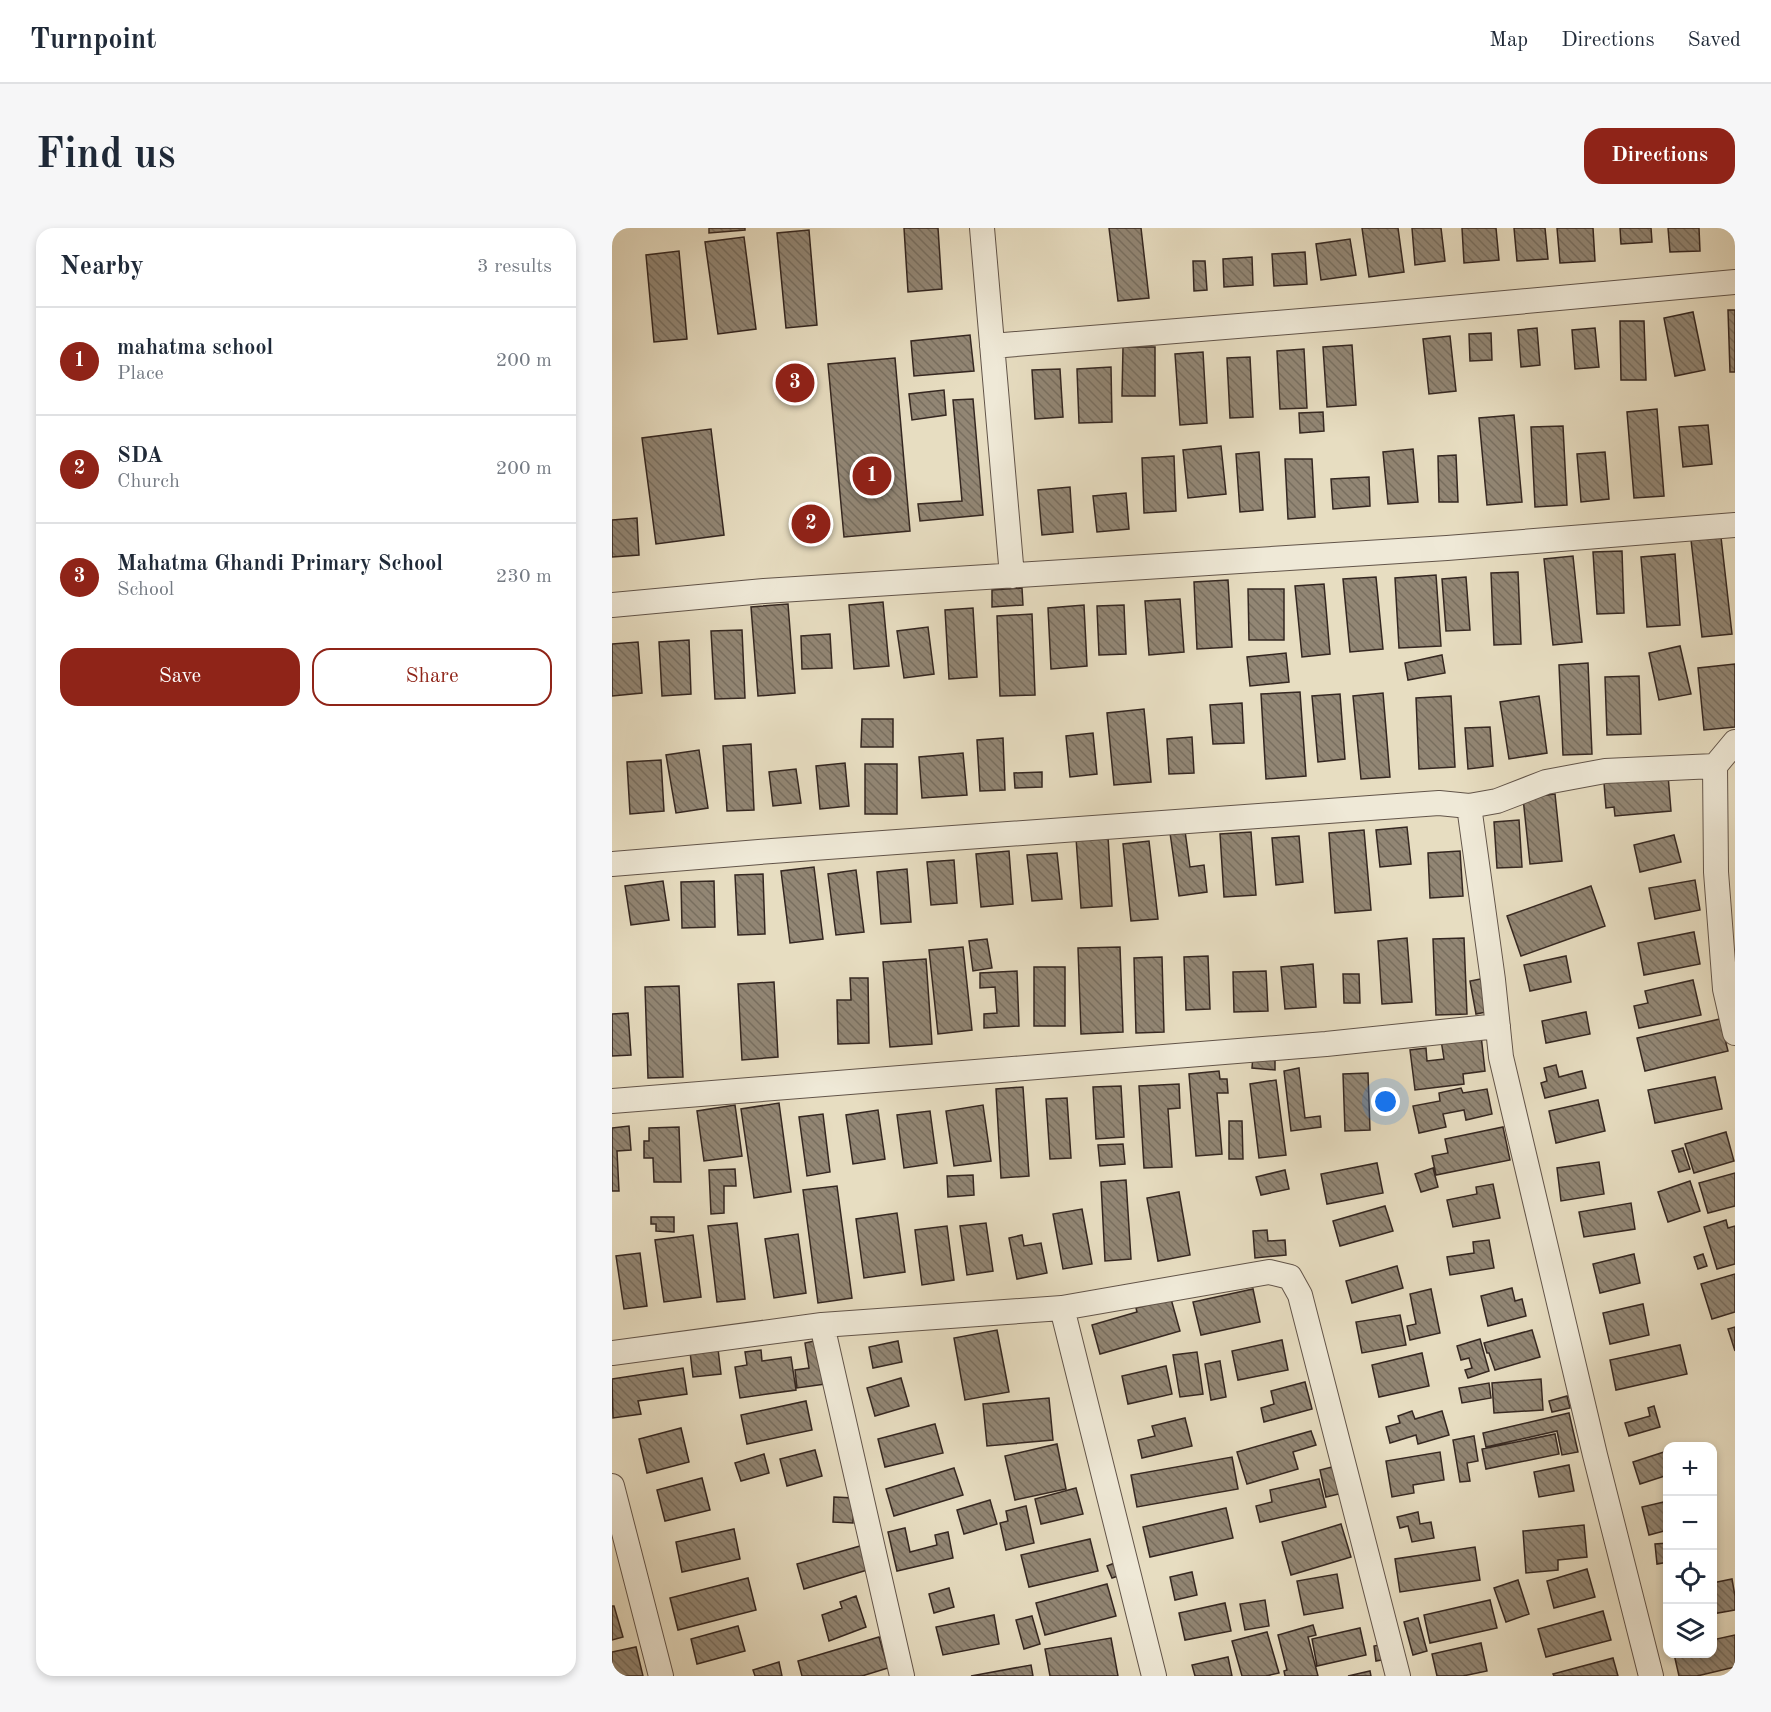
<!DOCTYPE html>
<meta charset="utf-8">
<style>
:root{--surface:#fff;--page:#f6f6f7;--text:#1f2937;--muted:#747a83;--line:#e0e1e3;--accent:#8f2418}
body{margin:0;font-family:"Old Standard TT",serif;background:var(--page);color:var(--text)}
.controls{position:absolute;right:18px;bottom:18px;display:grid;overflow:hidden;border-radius:12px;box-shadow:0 3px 9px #0003}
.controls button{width:54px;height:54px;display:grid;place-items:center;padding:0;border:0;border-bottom:2px solid var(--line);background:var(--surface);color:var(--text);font:30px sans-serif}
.you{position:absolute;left:774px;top:874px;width:21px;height:21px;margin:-15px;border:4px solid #fff;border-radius:50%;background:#1a73e8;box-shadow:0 0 0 9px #1a73e833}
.badge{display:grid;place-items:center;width:39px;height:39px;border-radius:50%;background:var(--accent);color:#fff;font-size:20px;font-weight:700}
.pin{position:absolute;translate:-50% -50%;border:3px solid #fff;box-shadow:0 2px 6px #0006}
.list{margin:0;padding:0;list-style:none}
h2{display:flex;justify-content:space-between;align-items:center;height:78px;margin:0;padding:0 24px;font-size:26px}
h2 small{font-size:20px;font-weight:400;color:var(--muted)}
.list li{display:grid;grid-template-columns:39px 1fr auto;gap:18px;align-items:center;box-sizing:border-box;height:108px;padding:0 24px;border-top:2px solid var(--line)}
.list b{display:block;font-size:22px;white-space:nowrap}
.list p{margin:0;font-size:20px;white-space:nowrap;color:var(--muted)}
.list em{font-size:20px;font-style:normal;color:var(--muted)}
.actions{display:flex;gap:12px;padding:18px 24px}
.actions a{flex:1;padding:14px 0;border:2px solid var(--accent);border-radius:18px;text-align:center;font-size:21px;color:var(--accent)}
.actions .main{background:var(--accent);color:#fff}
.icon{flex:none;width:33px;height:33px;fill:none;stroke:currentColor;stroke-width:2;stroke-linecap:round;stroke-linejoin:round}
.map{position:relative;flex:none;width:1123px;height:1448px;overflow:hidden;border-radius:18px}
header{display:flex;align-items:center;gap:36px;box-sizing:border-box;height:84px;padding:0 30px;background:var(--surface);border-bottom:2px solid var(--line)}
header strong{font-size:28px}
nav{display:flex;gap:33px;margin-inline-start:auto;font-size:21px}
.intro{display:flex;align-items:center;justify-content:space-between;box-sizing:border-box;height:144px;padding:0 36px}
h1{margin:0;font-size:42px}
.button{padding:15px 27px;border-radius:18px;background:var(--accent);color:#fff;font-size:21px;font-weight:700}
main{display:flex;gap:36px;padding:0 36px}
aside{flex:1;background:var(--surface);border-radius:18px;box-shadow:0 3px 9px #0003}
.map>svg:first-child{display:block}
.building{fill:url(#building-back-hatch);stroke:#352721;stroke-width:1.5}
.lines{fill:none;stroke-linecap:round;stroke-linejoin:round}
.minor-casing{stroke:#625449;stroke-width:26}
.minor{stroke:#efe9d7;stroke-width:24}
</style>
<header>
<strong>Turnpoint</strong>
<nav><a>Map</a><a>Directions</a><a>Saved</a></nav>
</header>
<div class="intro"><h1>Find us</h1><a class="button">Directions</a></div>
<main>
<aside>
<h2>Nearby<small>3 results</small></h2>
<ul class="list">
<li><span class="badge">1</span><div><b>mahatma school</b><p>Place</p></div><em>200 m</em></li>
<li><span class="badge">2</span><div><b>SDA</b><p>Church</p></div><em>200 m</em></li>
<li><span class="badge">3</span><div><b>Mahatma Ghandi Primary School</b><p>School</p></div><em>230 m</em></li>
</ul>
<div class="actions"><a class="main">Save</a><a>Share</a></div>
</aside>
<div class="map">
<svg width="1123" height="1448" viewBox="0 0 1123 1448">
<defs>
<pattern id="building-back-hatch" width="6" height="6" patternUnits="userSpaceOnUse" patternTransform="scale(1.5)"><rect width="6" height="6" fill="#928674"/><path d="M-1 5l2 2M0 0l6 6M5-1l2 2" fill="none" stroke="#786e5f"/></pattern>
</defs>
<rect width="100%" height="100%" fill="#e7ddc1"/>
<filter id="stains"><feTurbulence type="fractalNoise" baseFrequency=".00333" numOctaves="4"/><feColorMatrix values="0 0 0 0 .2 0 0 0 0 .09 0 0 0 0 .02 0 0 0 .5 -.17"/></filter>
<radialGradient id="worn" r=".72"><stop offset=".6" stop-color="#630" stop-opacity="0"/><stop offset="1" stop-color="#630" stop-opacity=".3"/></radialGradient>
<path class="building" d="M97,0h36v2l-36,3z
M292,0h34l4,61 -34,3z
M497,0h32l8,70 -31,3z
M750,0h36l6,44 -35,5z
M800,0h29l4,33 -30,4z
M850,0h34l3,32 -35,3z
M902,0h31l3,31 -31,2z
M945,0h36l2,33 -35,2z
M1008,0h31l1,14 -31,2z
M1056,0h31l1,23 -30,1z
M197,2l8,95 -31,3 -9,-95z
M132,9l12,92 -38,5 -13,-92z
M738,11l6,36 -35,5 -5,-36z
M67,23l8,88 -33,3 -8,-87z
M693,24l2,32 -33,2 -2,-32z
M640,29l1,28 -29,2 -1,-28z
M581,33h12l2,29 -13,1z
M1116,82h7v62h-5z
M1081,84l12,58 -30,6 -11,-58z
M1008,93h24l2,59h-25z
M925,100l3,37 -19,2 -3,-37z
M983,100l4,39 -24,2 -3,-39z
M879,105l1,27 -22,1 -1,-27z
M358,107l4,36 -60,5 -3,-35z
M838,108l6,55 -27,3 -6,-55z
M740,117l4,60 -29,2 -4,-60z
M511,119h32v49h-33z
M692,121l3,59 -27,1 -3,-58z
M591,124l4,71 -27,2 -5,-71z
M638,129l3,60 -23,1 -3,-60z
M283,130l15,173 -66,6 -16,-173z
M499,139l1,55 -33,1 -2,-54z
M448,141l3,48 -28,2 -3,-49z
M332,162l2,25 -34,5 -3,-26z
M361,171l10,116 -63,6 -2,-17 44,-3 -9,-101z
M1045,181l7,87 -30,2 -7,-86z
M711,184l1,19 -24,2 -1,-20z
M902,187l8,87 -35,3 -8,-87z
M1096,197l4,39 -29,3 -4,-40z
M951,198l4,79 -32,2 -4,-80z
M99,201l13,106 -68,9 -14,-106z
M609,218l5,48 -38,4 -5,-48z
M801,221l5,53 -30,2 -5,-52z
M647,224l4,58 -23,2 -4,-58z
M993,224l4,47 -28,3 -4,-48z
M844,227l2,47h-19l-1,-46z
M562,228l2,55 -32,2 -2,-55z
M673,231h27l3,58 -27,2z
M757,249l1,29 -37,3 -2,-30z
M458,259l3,45 -31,3 -4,-45z
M514,265l3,36 -32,3 -4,-36z
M25,290l2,37 -27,2v-37z
M1109,309l11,97 -30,3 -11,-97z
M1010,323l2,62 -27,1 -4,-62z
M1063,326l5,71 -33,2 -6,-70z
M961,328l9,86 -29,3 -9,-86z
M906,344l3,72 -27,1 -3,-72z
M824,347l5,71 -42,2 -4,-70z
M764,349l7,72 -33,3 -7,-73z
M854,349l4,53 -24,1 -4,-52z
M616,352l4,67 -35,2 -3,-67z
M712,356l6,70 -28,3 -7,-71z
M410,360l1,17 -31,2v-17z
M636,361h36v51h-35z
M568,371l4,53 -35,3 -4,-54z
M271,374l6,64 -35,3 -5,-64z
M176,376l7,89 -37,3 -7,-89z
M472,377l3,61 -36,3 -3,-61z
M512,377l2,49 -27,1 -2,-49z
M361,380l4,69 -28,2 -4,-69z
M420,386l3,81 -35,1 -3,-80z
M316,399l6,47 -30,4 -7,-47z
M130,402l3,68 -30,1 -4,-68z
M218,406l2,34 -30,1 -1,-33z
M77,412l2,54 -29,2 -3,-54z
M26,414l4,51 -30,3v-52z
M1068,418l11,48 -32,6 -10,-47z
M674,425l3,29 -39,4 -3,-29z
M830,427l3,18 -37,7 -3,-17z
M976,435l4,91 -29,1 -4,-90z
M1123,436v63l-31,3 -6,-62z
M1027,448l2,58 -34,1 -2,-58z
M688,464l6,84 -40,3 -5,-85z
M771,465l7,84 -29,2 -8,-83z
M728,466l5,65 -27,3 -6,-66z
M839,468l4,71 -36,2 -3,-71z
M927,468l8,57 -38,6 -9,-57z
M630,475l2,40 -31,1 -3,-39z
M532,481l7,73 -37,3 -7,-72z
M250,491h31v28h-32z
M878,499l3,39 -25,3 -3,-41z
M481,505l4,41 -27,3 -4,-41z
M580,509l2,36 -25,1 -2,-35z
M391,510l2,52 -25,1 -3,-51z
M139,516l3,66 -27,1 -4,-65z
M87,522l9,58 -32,5 -10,-58z
M351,525l4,42 -45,3 -3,-41z
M49,532l3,51 -34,3 -3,-52z
M233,535l4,43 -29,3 -4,-43z
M253,536h32v50h-32z
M184,541l5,34 -28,3 -4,-34z
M430,544v15l-27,1 -1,-15z
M1056,547l3,36 -56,5 -1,-9 -8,1 -2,-25z
M943,566l7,67 -32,3 -7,-66z
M907,592l3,47 -25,1 -3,-46z
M795,599l4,37 -31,3 -4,-37z
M752,602l7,80 -36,3 -6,-80z
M573,603l5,36 14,-2 3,27 -28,4 -9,-63z
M639,604l5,63 -32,2 -4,-63z
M1062,607l7,27 -41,10 -6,-27z
M496,608l4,70 -31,2 -5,-70z
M687,608l4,46 -27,3 -4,-47z
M537,613l9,78 -27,2 -8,-77z
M397,623l4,53 -32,3 -5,-53z
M848,623l3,45 -33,2 -2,-45z
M445,625l5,46 -30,2 -5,-46z
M342,632l3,43 -26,2 -4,-43z
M202,639l9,72 -33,4 -9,-72z
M295,641l4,53 -30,2 -4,-52z
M244,642l8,62 -28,3 -8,-61z
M151,646l2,60 -27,1 -3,-60z
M1083,652l5,30 -45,9 -6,-31z
M51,653l6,39 -38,5 -6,-39z
M102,653l1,46 -33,1 -1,-46z
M979,658l14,40 -84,30 -14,-40z
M1082,704l6,32 -56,11 -6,-32z
M795,710l5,64 -30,2 -4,-63z
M852,710l3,76 -31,1 -3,-76z
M375,711l5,29 -19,3 -4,-30z
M351,719l9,83 -34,4 -9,-84z
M508,719l3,85 -42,2 -3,-86z
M596,728l2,53 -24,1 -2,-53z
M954,728l5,26 -41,9 -6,-26z
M550,729l2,75 -28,1 -2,-75z
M314,731l6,85 -42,3 -7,-85z
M701,736l3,43 -31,2 -4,-42z
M422,739h31v59h-31z
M405,743l2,55 -35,2v-14l13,-1 -2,-26 -15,1v-15z
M654,743l2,40 -34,1 -1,-40z
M731,746h16l1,29h-16z
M238,750h18l1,65 -31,1 -1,-44h14z
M874,750l5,33 -15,3 -6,-33z
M1081,752l8,35 -62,13 -5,-22 14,-3 -3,-12z
M162,754l4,75 -36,3 -4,-76z
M67,758l4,91 -35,1 -3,-91z
M974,784l4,22 -44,9 -4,-22z
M16,785l3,42 -19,1v-42z
M1108,791l8,32 -83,20 -8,-33z
M869,807l4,36 -22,3 1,10 -49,6 -5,-40 16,-2 1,13 17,-2 -3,-19z
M641,827l22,2v13l-23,-2z
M944,837l3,12 23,-6 4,17 -41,10 -4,-15 6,-2 -3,-13z
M687,840l6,50 15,-2 1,11 -30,4 -7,-60z
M607,843l1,8h7l1,14h-11l5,61 -26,2 -7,-82z
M756,845l2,57 -25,1 -2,-57z
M1103,849l7,32 -67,14 -7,-33z
M664,852l10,75 -27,3 -9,-74z
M567,856l1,24 -12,1 4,58 -28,1 -5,-82z
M509,858l3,51 -28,2 -3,-52z
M411,859l6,89 -28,2 -5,-89z
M849,860l2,5 24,-4 5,25 -26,6 -2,-10 -21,4 3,13 -27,6 -6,-27 27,-5 -1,-8z
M455,870l4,60 -21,1 -4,-60z
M986,872l7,31 -49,12 -7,-32z
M167,875l12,89 -37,6 -13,-89z
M123,877l7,51 -38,5 -7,-50z
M371,877l8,56 -37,5 -8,-55z
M266,882l7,49 -32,5 -7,-49z
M318,883l7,52 -33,5 -7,-53z
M211,886l7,58 -23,4 -8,-59z
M617,893h13l1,38h-14z
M17,898l2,24 -14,1 2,40h-7v-63z
M67,899l2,55h-27l-1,-24h-9v-17h5v-13z
M891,899l7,33 -74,15 -4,-19 16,-3 -3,-14z
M1114,904l8,29 -40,12 -9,-29z
M511,916l2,20 -25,2 -2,-21z
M1071,920l7,21 -11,3 -7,-21z
M987,934l5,32 -43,7 -4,-33z
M765,935l6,30 -56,11 -6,-30z
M821,940l5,19 -17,5 -6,-18z
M123,941l1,17h-12v27l-13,1 -2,-44z
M673,942l4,19 -28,6 -5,-18z
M1123,945v33l-27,7 -9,-30z
M361,947l1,20 -26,2 -1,-21z
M514,952l5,79 -26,2 -4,-79z
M1078,953l10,30 -32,11 -10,-30z
M881,956l7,34 -47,9 -6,-27 30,-6 -1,-7z
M225,958l15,112 -34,5 -15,-113z
M567,964l11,63 -32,6 -11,-63z
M1019,975l4,26 -51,8 -5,-25z
M773,978l8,25 -53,15 -7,-25z
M470,981l10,55 -29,5 -10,-55z
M285,985l8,59 -41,6 -8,-59z
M39,989h23v15l-18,-1v-7h-5z
M1114,992l2,8 7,-2v38l-18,5 -13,-42z
M125,995l8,76 -28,3 -9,-76z
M374,995l7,48 -26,4 -7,-49z
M335,998l7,54 -32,5 -7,-55z
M655,1002l1,11 17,-1 1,15 -31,3 -2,-27z
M186,1006l8,59 -32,5 -9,-59z
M81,1007l8,62 -37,5 -9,-62z
M410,1007l2,11 17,-3 6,30 -30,6 -8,-41z
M877,1012l5,28 -44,7 -3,-18 27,-4 -1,-11z
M28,1025l7,53 -23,3 -8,-53z
M1022,1026l6,29 -40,10 -7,-29z
M1091,1026l4,12 -9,3 -4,-12z
M785,1038l6,22 -51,15 -6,-22z
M1123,1046v38l-23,7 -11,-35z
M900,1060l3,13 7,-2 4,17 -38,10 -7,-30z
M641,1061l7,33 -59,13 -8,-33z
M819,1061l9,44 -30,7 -3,-14 9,-2 -6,-30z
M559,1071l9,32 -80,23 -8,-29 45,-13 -1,-4z
M1031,1076l6,31 -39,9 -7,-31z
M788,1087l6,30 -44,8 -6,-31z
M1123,1099v24l-7,-22z
M385,1102l12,62 -44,8 -11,-62z
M920,1102l8,27 -45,13 -6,-17h-2l-3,-10z
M868,1111l9,32 -21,7 -3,-8 7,-2 -3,-10 -8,2 -4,-14z
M207,1112l6,44 -28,4 -2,-18 14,-2 -4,-25z
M670,1112l6,30 -50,10 -6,-29z
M286,1113l4,21 -29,6 -4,-21z
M1068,1117l7,29 -71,16 -6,-30z
M106,1121l3,25 -28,3 -3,-25z
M149,1122l1,11 29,-4 5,33 -56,8 -5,-31 12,-2 -2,-13z
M585,1124l6,42 -23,3 -7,-42z
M810,1125l7,33 -50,11 -7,-32z
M608,1133l6,36 -15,3 -6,-36z
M554,1138l6,28 -44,10 -6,-28z
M71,1140l4,26 -49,7 3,13 -28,4 -1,-39z
M289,1150l8,28 -34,10 -8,-28z
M929,1151l2,31 -49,3 -2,-30z
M693,1154l7,27 -48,13 -3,-14 13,-4 -3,-13z
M877,1155l2,15 -29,5 -3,-15z
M955,1168l3,12 -18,4 -3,-11z
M437,1170l4,42 -66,6 -4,-42z
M194,1173l6,29 -65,14 -6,-29z
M1042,1178l6,21 -31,9 -4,-13 25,-7 -2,-8z
M800,1183l3,8 27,-8 7,24 -31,9 -2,-9 -26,8 -4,-16 14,-4 -2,-7z
M957,1185l9,39 -16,3 -5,-24 -71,16 -3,-14z
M573,1190l7,28 -50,12 -4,-18 17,-4 -3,-10z
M323,1196l8,29 -58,14 -7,-28z
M69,1200l8,34 -42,11 -8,-34z
M699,1203l5,14 -23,7 5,17 -51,15 -10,-32z
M943,1206l4,20 -73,15 -4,-20z
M862,1208l4,25 -11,2 3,18 -10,1 -7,-42z
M445,1216l9,45 -51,11 -10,-44z
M203,1222l7,26 -35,10 -7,-27z
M828,1224l4,28 -31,5 1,8 -22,4 -6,-36z
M1052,1224l4,11v12l-28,9 -7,-22z
M152,1226l5,19 -28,8 -6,-18z
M620,1229l6,32 -101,18 -6,-32z
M728,1237l7,27 -21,5 -6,-27z
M957,1237l5,26 -35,6 -5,-25z
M342,1240l9,27 -69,21 -8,-27z
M90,1250l8,32 -45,11 -8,-31z
M707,1251l7,28 -66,15 -4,-16 16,-4 -2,-12z
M464,1260l7,26 -42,10 -6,-25z
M222,1269l20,1 -1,25 -20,-1z
M378,1272l7,24 -33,10 -7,-24z
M1056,1273v29l-19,5 -7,-28z
M414,1278l8,37 -28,7 -6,-27 8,-2 -2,-10z
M614,1280l7,30 -83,19 -7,-30z
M806,1284l2,12 11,-2 3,16 -22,4 -4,-16 -8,2 -3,-11z
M729,1296l10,33 -60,18 -9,-33z
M972,1297l3,32 -29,3v10l-32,3 -3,-42z
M293,1300l5,24 27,-7 -2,-10 13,-3 5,26 -56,13 -9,-39z
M122,1301l6,30 -58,13 -6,-30z
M478,1311l8,32 -69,16 -8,-32z
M1056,1315v19l-11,2 -2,-20z
M255,1316l7,24 -70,21 -7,-25z
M863,1319l5,33 -80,12 -5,-33z
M510,1332l5,13 -15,5 -5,-12z
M975,1341l8,28 -41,11 -7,-27z
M580,1344l5,23 -22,5 -5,-23z
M725,1346l6,34 -39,7 -7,-34z
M136,1350l8,32 -78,20 -8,-32z
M1120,1351l3,17v14l-23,4v-31z
M906,1352l11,34 -23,8 -12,-34z
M495,1356l9,32 -71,19 -9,-32z
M337,1360l5,19 -20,6 -5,-19z
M244,1368l10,31 -37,14 -7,-26 20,-7 -2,-6z
M653,1372l4,26 -24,4 -5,-26z
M878,1372l7,28 -67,15 -6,-28z
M613,1375l6,28 -46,9 -6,-27z
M0,1378h2l9,31 -11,3z
M991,1383l8,29 -65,17 -8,-28z
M382,1387l5,29 -56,11 -7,-28z
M420,1388l8,28 -16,5 -8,-29z
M806,1390l9,33 -14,4 -9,-33z
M701,1397l3,10 -8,2 10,39h-33l-1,-5 3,-1 -9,-35z
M126,1398l7,25 -48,13 -6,-25z
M748,1400l6,27 -49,11 -5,-27z
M655,1404l12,41 -13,3h-24l-10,-35z
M1123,1407v32l-38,9h-18l-5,-22h38v-14z
M267,1409l9,31 -26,8h-60l-4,-15z
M499,1410l7,38h-68l-5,-27z
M869,1415l6,28 -24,5h-26l-5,-22z
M773,1416l2,15 -11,2 -2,-15z
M24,1419l7,29h-31v-24z
M616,1429l4,19h-37l-3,-11z
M1001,1430l5,18h-64l-1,-2z
M167,1434l3,14h-27l-2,-6z
M419,1437l2,11h-62z
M758,1443l1,5h-23z"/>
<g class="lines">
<g class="minor-casing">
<path id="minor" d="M370,0l30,348
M380,118l382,-31 361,-33
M0,377l152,-14 683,-43 288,-23
M1123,514l-20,24 1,106 9,117 10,44
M857,578l24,174 8,77 94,398 56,221
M0,636l160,-13 667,-48 30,3 28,-5 49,-19 59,-11 110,-5
M0,873l714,-57 172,-18
M450,1080l92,368
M210,1097l80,351
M0,1125l210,-28 240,-17 207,-36 21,5 10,18 98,381
M0,1258l49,190"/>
</g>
<use href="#minor" class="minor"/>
</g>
<rect width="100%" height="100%" filter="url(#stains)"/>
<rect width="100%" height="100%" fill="url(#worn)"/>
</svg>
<div class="controls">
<button>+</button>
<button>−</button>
<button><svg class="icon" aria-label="locate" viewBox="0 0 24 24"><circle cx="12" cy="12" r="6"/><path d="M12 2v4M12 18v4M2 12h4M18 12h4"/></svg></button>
<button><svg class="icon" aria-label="layers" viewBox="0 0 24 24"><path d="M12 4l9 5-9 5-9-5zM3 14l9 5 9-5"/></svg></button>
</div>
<div class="you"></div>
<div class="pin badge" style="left:260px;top:248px">1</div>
<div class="pin badge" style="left:199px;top:296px">2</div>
<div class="pin badge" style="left:183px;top:155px">3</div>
</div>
</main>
